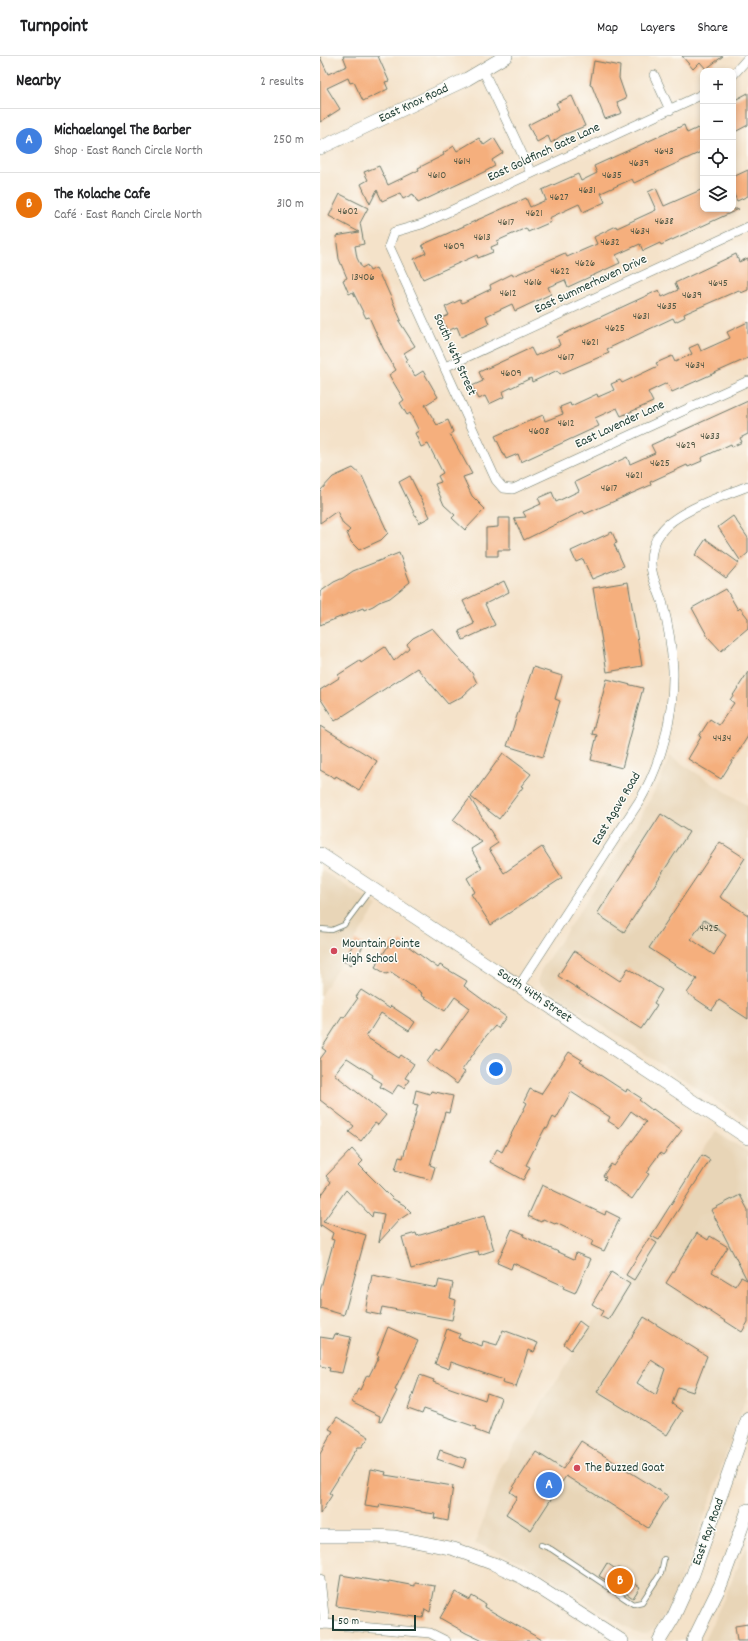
<!DOCTYPE html>
<meta charset="utf-8">
<style>
:root{--surface:#fff;--page:#f6f6f6;--text:#202124;--muted:#757577;--line:#e0e0e0;--accent:#111827}
body{margin:0;font-family:Dekko,sans-serif;background:var(--page);color:var(--text)}
.controls{position:absolute;right:12px;top:12px;display:grid;overflow:hidden;border-radius:8px;box-shadow:0 2px 6px #0003}
.controls button{width:36px;height:36px;display:grid;place-items:center;padding:0;border:0;border-bottom:1px solid var(--line);background:var(--surface);color:var(--text);font:20px sans-serif}
.scale{position:absolute;left:12px;bottom:10px;width:84px;box-sizing:border-box;padding-left:4px;border:2px solid #1f3d34;border-top:0;font-size:11px;line-height:14px;white-space:nowrap;color:#1f3d34;-webkit-text-stroke:3px #fdfcf7;paint-order:stroke}
.you{position:absolute;left:176px;top:1013px;width:14px;height:14px;margin:-10px;border:3px solid #fff;border-radius:50%;background:#1a73e8;box-shadow:0 0 0 6px #1a73e833}
.badge{display:grid;place-items:center;width:26px;height:26px;border-radius:50%;background:var(--accent);color:#fff;font-size:13px;font-weight:700}
.pin{position:absolute;translate:-50% -50%;border:2px solid #fff;box-shadow:0 1px 4px #0006}
.list{margin:0;padding:0;list-style:none}
h2{display:flex;justify-content:space-between;align-items:center;height:52px;margin:0;padding:0 16px;font-size:17px}
h2 small{font-size:13px;font-weight:400;color:var(--muted)}
.list li{display:grid;grid-template-columns:26px 1fr auto;gap:12px;align-items:center;box-sizing:border-box;height:64px;padding:0 16px;border-top:1px solid var(--line)}
.list b{display:block;font-size:15px;white-space:nowrap}
.list p{margin:0;font-size:13px;white-space:nowrap;color:var(--muted)}
.list em{font-size:13px;font-style:normal;color:var(--muted)}
.icon{flex:none;width:22px;height:22px;fill:none;stroke:currentColor;stroke-width:2;stroke-linecap:round;stroke-linejoin:round}
.map{position:relative;flex:none;width:428px;height:1585px;overflow:hidden}
header{display:flex;align-items:center;gap:24px;box-sizing:border-box;height:56px;padding:0 20px;background:var(--surface);border-bottom:1px solid var(--line)}
header strong{font-size:19px}
nav{display:flex;gap:22px;margin-inline-start:auto;font-size:14px}
main{display:flex}
aside{flex:1;background:var(--surface)}
.map>svg:first-child{display:block}
.built{fill:#e8d5b7}
.building{fill:#f5af7d;fill-rule:evenodd}
.lines{fill:none;stroke-linecap:round;stroke-linejoin:round}
.lane-casing{stroke:#6a7768;stroke-width:6}
.street-casing{stroke:#6a7768;stroke-width:10}
.secondary-casing{stroke:#6a7768;stroke-width:14}
.lane{stroke:#fff;stroke-width:4.5}
.street{stroke:#fff;stroke-width:9}
.secondary{stroke:#fff;stroke-width:13}
.poi-dot{fill:#d1495b;stroke:#fdfcf7;stroke-width:1.5}
.labels{text-anchor:middle;dominant-baseline:central;stroke-width:3;stroke-linejoin:round;paint-order:stroke}
.number-label{font-size:11px;fill:#545a46}
.street-label{font-size:13px;fill:#1f3d34;stroke:#fdfcf7}
.poi-label{font-size:13px;fill:#1f3d34;stroke:#fdfcf7;text-anchor:start}
</style>
<header>
<strong>Turnpoint</strong>
<nav><a>Map</a><a>Layers</a><a>Share</a></nav>
</header>
<main>
<aside>
<h2>Nearby<small>2 results</small></h2>
<ul class="list">
<li><span class="badge" style="background:#3f7fe0">A</span><div><b>Michaelangel The Barber</b><p>Shop · East Ranch Circle North</p></div><em>250 m</em></li>
<li><span class="badge" style="background:#e8710a">B</span><div><b>The Kolache Cafe</b><p>Café · East Ranch Circle North</p></div><em>310 m</em></li>
</ul>
</aside>
<div class="map">
<svg width="428" height="1585" viewBox="0 0 428 1585">
<rect width="100%" height="100%" fill="#fdfcf7"/>
<filter id="ink" filterUnits="userSpaceOnUse"><feTurbulence type="fractalNoise" baseFrequency=".025" numOctaves="2"/><feDisplacementMap in="SourceGraphic" scale="8" xChannelSelector="R" yChannelSelector="G"/><feConvolveMatrix kernelMatrix="1 2 1 2 8 2 1 2 1" color-interpolation-filters="sRGB"/></filter>
<filter id="wash" filterUnits="userSpaceOnUse"><feTurbulence type="fractalNoise" baseFrequency=".012" numOctaves="4" result="noise"/><feDisplacementMap in="SourceGraphic" scale="16" xChannelSelector="R" yChannelSelector="G"/><feGaussianBlur stdDeviation="0.9" result="paint"/><feColorMatrix in="noise" values="0 0 0 0 0 0 0 0 0 0 0 0 0 0 0 0 0 1.4 0 .05"/><feComposite in="paint" operator="in"/></filter>
<g filter="url(#wash)">
<rect width="100%" height="100%" fill="#f4e2c9"/>
<path class="built" d="M350,700l78,50v316l-204,-135 -5,-4 -1,-5 3,-8 95,-145 24,-44z
M0,813l57,37 -57,90z
M396,1075l32,21v240l-59,168 -20,45 -11,21 -8,6 -8,2 -8,-2 -97,-62 -39,-19 -23,-7 26,-77z
M425,1492l3,1v92h-44l22,-47z"/>
<g id="blocks">
<path class="building" d="M23,0h35l11,25 -4,1 3,7 -25,12 -9,-19 -4,1 -2,-5 -21,10 13,21 -20,13v-65l8,17 19,-8z
M362,0h41l-17,13 -6,-7 -7,7z
M274,5l26,5 -1,12 7,20 -9,4 5,11 -17,6 -13,-33 -2,-1z
M428,37v32l-15,8v-32z
M252,40l13,30 -24,10 -10,7 -3,-7 -11,6 -9,-17 31,-16 -3,-6z
M364,69l3,8 11,-5 5,11v12l-69,32 -2,-4 -31,14 4,9 -22,10 -4,-8 -30,14 2,4 -23,10 -2,-4 -29,13 1,3 -7,3 2,5 -15,6 -1,-3 -54,24 -9,-20 12,-6 -4,-8 104,-47 4,9 16,-7 -4,-10 36,-16 3,7 16,-8 -3,-7z
M159,82l5,7 10,-7 9,15 -11,7 3,6 -9,5 -68,32 -5,-9 -10,5 -3,-6 -18,8 -5,-11 -7,14 -9,-20 7,-4 -4,-8 15,-6 9,19 31,-15 -1,-2 26,-13 -1,-2 11,-7 3,5z
M428,114v26l-11,5 -4,-9v-15z
M336,132l8,18 39,-17v20h36l-78,36 -1,-2 -17,8 -3,-7 -24,11 4,8 -52,24 -3,-7 -17,7 3,7 -36,17 -3,-7 -26,12 3,8 -28,13 -4,-10 -10,4 -5,-13 7,-3 -4,-8 15,-7 2,3 29,-14 -1,-4 22,-11 1,2 52,-23 2,4 30,-13 -3,-7 22,-11 1,2 39,-18 -8,-18z
M20,138l28,14 -8,15 4,21 -9,2 2,12 5,10 5,-3 3,6 6,-3 7,14h1l17,38 -2,1 16,25 -11,7 4,7 -2,1 9,15 8,-5 15,26 -13,8 12,20 11,-5 5,12 -3,2 22,40 -9,3 9,19 13,13 -20,21 -13,-12 3,-3 -11,-10 -9,-21 6,-2 -3,-6 5,-3 -15,-29 -7,3 -6,-14 4,-2 -9,-18 -3,2 -7,-12 4,-3 -15,-25 7,-5 -13,-22 -14,-31 -3,1 -13,-26 -4,2 -6,-14 4,-2 -8,-19 -3,-23 23,-4 -30,-16z
M416,198l3,8 9,-4v32l-7,3 -2,-3 -55,24 1,3 -10,5 -2,-4 -66,31 2,4 -49,21 -2,-4 -26,12 -1,-4 -29,14 2,5 -15,7 -4,-8 -6,3 -7,-13 11,-5 -4,-9 52,-24 4,8 25,-11 -3,-8 102,-47 3,7 16,-7 -3,-7z
M428,266v36l-76,34 -5,-9 -19,9 5,10 -32,14 -4,-8 -22,10 4,8 -78,36 -3,-8 -12,5 -11,-23 48,-21 2,6 18,-7 -3,-7 10,-4 1,3 26,-12 1,3 16,-7 -3,-6 9,-4 2,3 36,-17 -2,-3 16,-7 3,6 17,-8 -3,-6 9,-4 3,7 29,-13 -3,-6z
M428,345v33l-8,4 2,4 -10,5 -1,-3 -30,14 1,3 -14,6 -1,-2 -37,17 1,3 -66,29 -2,-3 -59,29 -10,-22 12,-1 -3,-5 18,-8 -3,-6 14,-6 4,10 23,-11 -4,-9 52,-25 3,7 25,-11 -4,-8z
M33,412l9,8 26,57 -7,7 -22,10 -8,-8 -4,-9 3,-3 -7,-6 -6,-13 -17,12v-32l13,-14z
M90,420l20,41 -11,6 -20,-41z
M413,460l15,22v15l-8,7 -22,-33z
M178,462h12v32h-12v6h-12v-28l12,-1z
M292,476l5,11 -3,1 10,22 -32,13 -9,-20 -7,3 -5,-11z
M386,483l33,24 -13,15 -31,-23z
M79,497l11,29 -20,16 -11,4 -6,4 -9,4 -1,-2 -43,17v-33l14,-10 9,-4 10,-7z
M184,525l5,11 -24,12 10,21 -32,15 -4,-9 15,-7 -11,-23z
M308,526l14,84 -35,6 -14,-84z
M406,533l12,21 2,-2 8,10v10l-27,23 -13,-14 -16,-29z
M112,572l40,45 5,10 -14,13 -15,8 -31,-36 -82,53 -15,-23v-8l19,-12 -1,-3 22,-14 1,2 24,-16 9,14 15,-13 -2,-4 6,-6z
M213,611l29,9 -7,23 5,2 -17,56 -36,-11z
M428,616v64l-27,43 -33,-20 13,-22 -2,-1 11,-17 9,6 15,-22 -4,-3z
M287,623l36,9 -21,80 -31,-8 6,-25 -5,-1z
M0,670l57,35 -18,29 -23,-14 -1,2 -15,-8z
M183,697l28,21 -10,12 2,1 -24,32 -28,-22z
M150,742l28,45 -9,6 15,24 38,-26 20,31 -71,47 -20,-31 4,-2 -8,-14 15,-10 -11,-19 11,-7 -29,-22z
M341,758l28,18 -65,100 -27,-18z
M400,786l25,16 -25,39 28,18v104l-29,-19 -7,10 -25,-17 10,-14 -48,-31zM384,864l22,15 -12,20 -23,-16z
M36,884l8,5 -13,20 -8,-4z
M81,885l37,27 2,-3 27,16 -3,5 42,31 -8,11 -3,-2 -9,10 -24,34 3,2 -8,12 -30,-22 9,-13 3,2 31,-43 -15,-11 -10,14 -24,-16 1,-2 -31,-21 -5,2 -11,-7 13,-21 2,1 3,-5 5,3z
M254,895l46,30 8,-13 34,22 -8,13 3,2 -16,24 -83,-53z
M41,934l28,18 2,-2 24,16 -6,9 -28,-18 -15,24 33,21 2,-3 13,9 -9,14 4,2 -5,8 -6,-3 -6,9 -12,-7 2,-4 -10,-6 1,-2 -26,-17 -13,16 52,41 -8,10 -3,-2 -14,18 -12,-9 5,-6 -34,-26v-41l6,-8 -4,-3 20,-31 2,1 14,-20 -2,-1z
M249,996l13,8 -2,2 46,30 1,-3 14,9 -2,2 13,10 1,-1 29,21 -19,25 -3,-2 -11,15 1,1 -3,4 2,1 -17,25 -28,-20 2,-2 -3,-1 8,-12 3,2 32,-44 -15,-11 -12,17 -11,-7 2,-4 -39,-25 -15,27 -3,-2 -6,12 -2,-1 -19,37 4,2 -7,13 -33,-18 7,-13 5,3 25,-49 -3,-2 6,-12 11,5z
M96,1034l14,4 1,-3 22,5 -4,17 -4,-1 -15,53 5,2 -4,13 -36,-10 4,-13 4,1 15,-53 -5,-1z
M32,1093l11,12 -4,4 34,34 11,6 7,7 -12,8 -20,22 5,-28 -11,-2 -1,5 -26,-27 -23,32 43,13 -22,80 -24,-7v-17l14,-51 -3,-1 2,-6 -12,-8 -1,2v-30l11,-15 -5,-6z
M382,1099l8,5 -51,80 -8,-4z
M222,1129l63,30 1,-4 14,7 -16,33 -13,-6 2,-4 -37,-18 -1,1 -12,-5 -2,3 -13,-6z
M420,1139l8,15v112l-6,10 -76,-49 31,-50 11,7 2,-4 18,11 -16,25 23,14 6,-9 6,3 -36,-70z
M164,1160l10,34 -15,5 -1,-4 -14,3 -53,15 -9,-32 14,-4 1,3z
M192,1173l12,5 -1,2 51,23 2,-6 15,6 -16,34 -12,-5 1,-2 -51,-23 -2,6 -14,-6z
M329,1182l8,5 -23,37 -8,-5z
M291,1216l19,12 -22,36 -8,-4 3,-5 -11,-7z
M52,1219l65,13 2,-8 14,3 -3,15 6,2 -4,20 -70,-13 -2,8 -15,-3z
M324,1261l63,39 -14,36 -15,-5 -6,17 10,7 -15,24 -70,-43zM331,1304l14,9 -9,26 -19,-12z
M259,1265l8,6 -16,23 -7,-6z
M68,1271l30,14 -23,49 2,1 -16,31 -2,-1 1,-5 -27,-13 -1,-2 6,-12 2,1 7,-15 2,1 10,-20 -2,-1z
M127,1273l13,5 -2,4 24,8 1,-5 14,4 6,-15 35,13 -4,9 -6,-2 -12,37 -14,-4 1,-3 -52,-18 -2,7 -14,-5z
M15,1278l16,3 -9,36 -13,-2 1,-3 -10,-2v-29l13,2z
M100,1319l14,5 -1,2 52,18 2,-7 14,5 -13,37 -13,-5 1,-3 -52,-18 -2,5 -14,-5z
M17,1361l32,20 -7,10h-4l-29,46 3,2 -12,19v-60l13,-23 -4,-2z
M261,1385l87,55 -20,32 -82,-52 -35,54 -25,-16 11,-17 -7,-5 26,-40 27,17z
M120,1394l26,9 -3,9 -26,-9z
M51,1413l15,3 -1,3 68,11 -5,35 -14,-3 1,-4 -14,-2v-1l-41,-7 -1,4 -14,-2z
M287,1507l10,7 1,-2 13,7 -3,4 12,8 -7,11 -15,-10 -5,1 -2,4 -3,-2 3,-2v-6l-12,-7z
M21,1519l47,8 1,-2 26,5v-3l20,3 -5,26 -5,-3 -2,9 -87,-12z
M135,1536l15,8 2,-4 13,8 -1,3 60,34h-61l-17,-8 -26,-15z
M428,1568v17h-11l-2,-15z"/>
</g>
</g>
<g filter="url(#ink)">
<use href="#blocks" fill-opacity="0" stroke="#6a7768" stroke-width="1"/>
<g class="lines">
<g class="lane-casing">
<path id="lane" d="M0,873l12,1 12,-5 27,-36
M221,1489l10,4 57,38
M295,1536l18,12 9,-2 19,-29 3,-14"/>
</g>
<g class="street-casing">
<path id="street" d="M163,14l48,103
M334,19l16,35
M413,19l15,-17
M383,38l-281,130 -28,8 -5,14 107,234 7,8 10,1 235,-108
M125,311l303,-140
M199,930l121,-186c22,-38 34,-85 33,-130 -1,-23 -5,-46 -11,-69 -4,-12 -12,-27 -11,-40 0,-10 4,-21 10,-29 15,-21 62,-36 87,-46
M0,1523l5,45
M0,1569l5,-1 105,9 16,8"/>
</g>
<g class="secondary-casing">
<path id="secondary" d="M0,92l147,-69 39,-23
M0,798l428,284
M0,1480h52l23,1 59,12 40,15 30,14 98,63
M339,1585l14,-23 20,-44 55,-156
M373,1585l28,-57 27,-74"/>
</g>
<use href="#lane" class="lane"/>
<use href="#street" class="street"/>
<use href="#secondary" class="secondary"/>
</g>
</g>
<g class="poi-dot">
<circle cx="14" cy="895" r="4"/>
<circle cx="257" cy="1412" r="4"/>
</g>
<g class="labels">
<g class="number-label">
<text x="344" y="96">4643</text>
<text x="142" y="106">4614</text>
<text x="319" y="108">4639</text>
<text x="117" y="120">4610</text>
<text x="292" y="120">4635</text>
<text x="267" y="135">4631</text>
<text x="239" y="142">4627</text>
<text x="28" y="156">4602</text>
<text x="214" y="158">4621</text>
<text x="344" y="166">4638</text>
<text x="186" y="167">4617</text>
<text x="320" y="176">4634</text>
<text x="162" y="182">4613</text>
<text x="290" y="187">4632</text>
<text x="134" y="191">4609</text>
<text x="265" y="208">4626</text>
<text x="240" y="216">4622</text>
<text x="43" y="222">13406</text>
<text x="213" y="227">4616</text>
<text x="398" y="228">4645</text>
<text x="188" y="238">4612</text>
<text x="372" y="240">4639</text>
<text x="347" y="251">4635</text>
<text x="321" y="261">4631</text>
<text x="295" y="273">4625</text>
<text x="270" y="287">4621</text>
<text x="246" y="302">4617</text>
<text x="375" y="310">4634</text>
<text x="191" y="318">4609</text>
<text x="246" y="368">4612</text>
<text x="219" y="376">4608</text>
<text x="390" y="381">4633</text>
<text x="366" y="390">4629</text>
<text x="340" y="408">4625</text>
<text x="314" y="420">4621</text>
<text x="289" y="433">4617</text>
<text x="402" y="683">4434</text>
<text x="389" y="873">4425</text>
</g>
<g class="street-label">
<text transform="translate(94 48) rotate(-25)">East Knox Road</text>
<text transform="translate(224 97) rotate(-25)">East Goldfinch Gate Lane</text>
<text transform="translate(271 229) rotate(-25)">East Summerhaven Drive</text>
<text transform="translate(134 299) rotate(66)">South 46th Street</text>
<text transform="translate(300 369) rotate(-25)">East Lavender Lane</text>
<text transform="translate(297 753) rotate(-59)">East Agave Road</text>
<text transform="translate(214 940) rotate(34)">South 44th Street</text>
<text transform="translate(389 1476) rotate(-70)">East Ray Road</text>
</g>
<g class="poi-label">
<text x="22" y="888">Mountain Pointe<tspan x="22" dy="15">High School</tspan></text>
<text x="265" y="1412">The Buzzed Goat</text>
</g>
</g>
</svg>
<div class="controls">
<button>+</button>
<button>−</button>
<button><svg class="icon" aria-label="locate" viewBox="0 0 24 24"><circle cx="12" cy="12" r="6"/><path d="M12 2v4M12 18v4M2 12h4M18 12h4"/></svg></button>
<button><svg class="icon" aria-label="layers" viewBox="0 0 24 24"><path d="M12 4l9 5-9 5-9-5zM3 14l9 5 9-5"/></svg></button>
</div>
<div class="scale">50 m</div>
<div class="you"></div>
<div class="pin badge" style="left:229px;top:1429px;background:#3f7fe0">A</div>
<div class="pin badge" style="left:300px;top:1525px;background:#e8710a">B</div>
</div>
</main>
